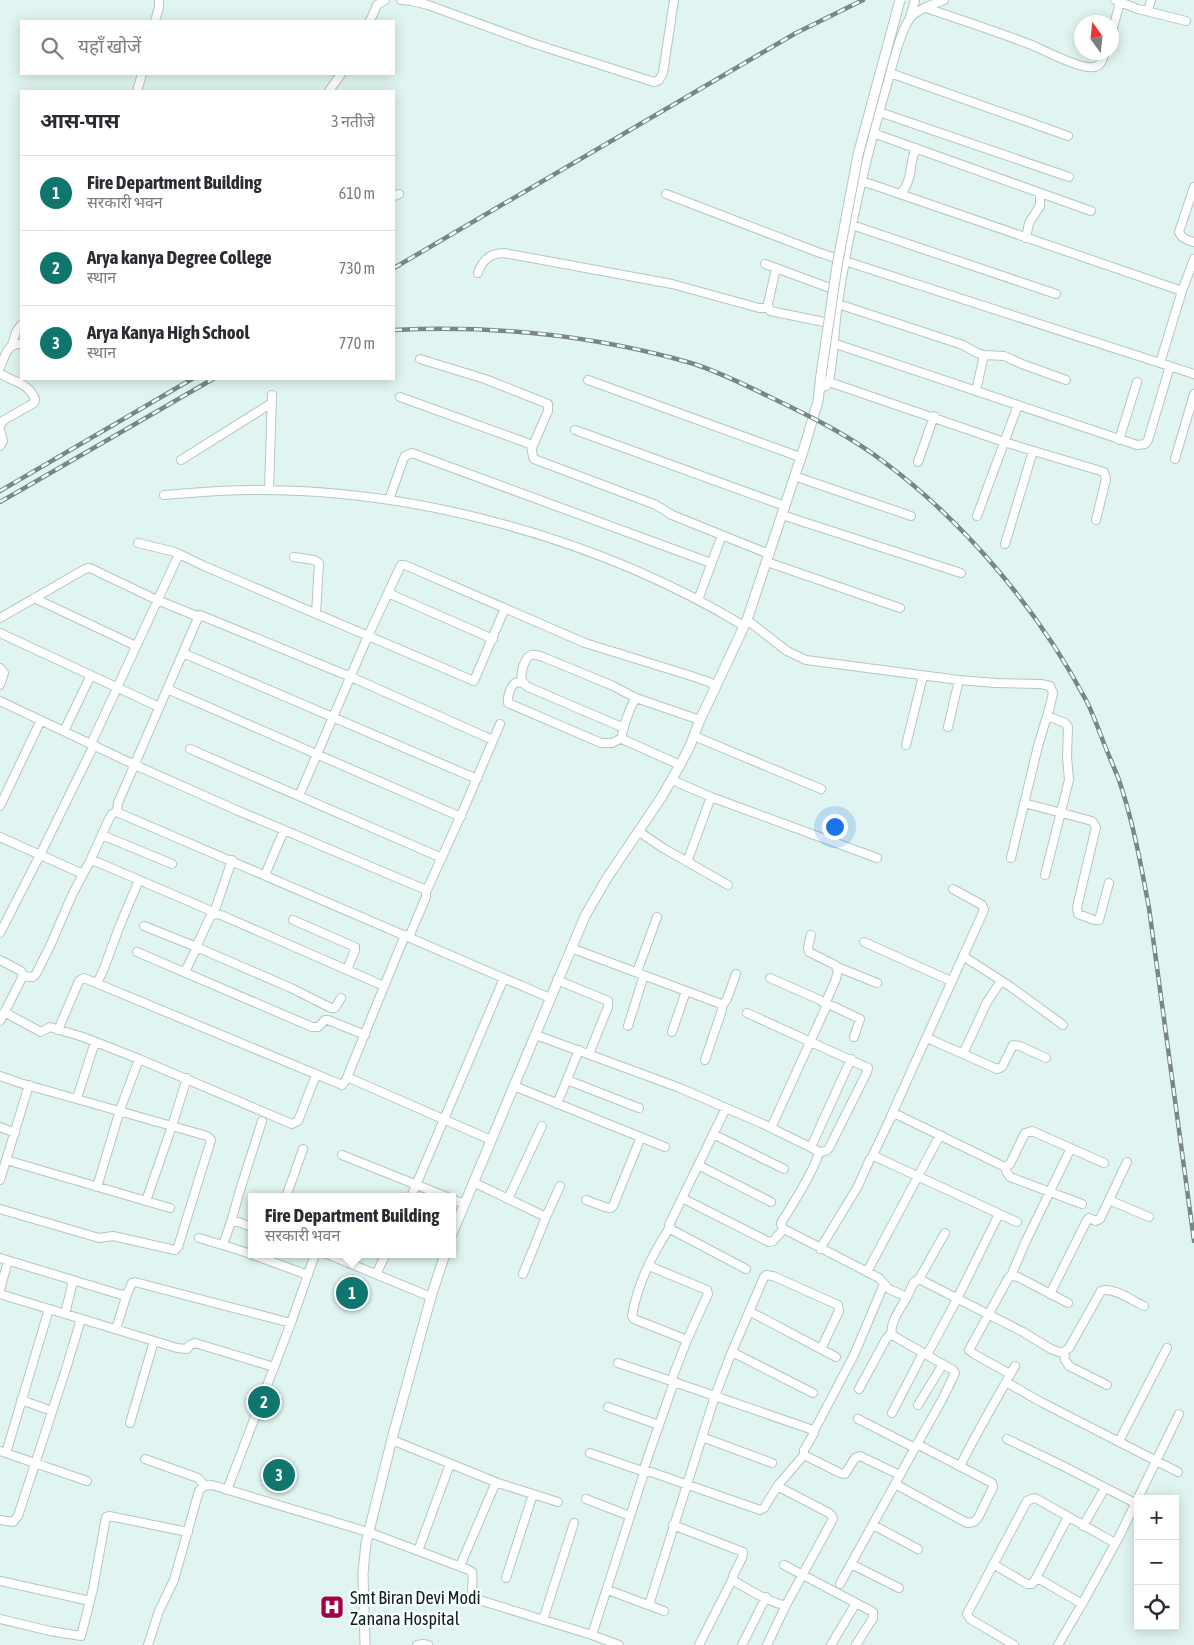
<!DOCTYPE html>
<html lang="hi">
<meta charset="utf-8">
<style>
:root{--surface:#fff;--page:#f2f2f3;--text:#2b2b33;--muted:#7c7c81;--line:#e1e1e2;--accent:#0f766e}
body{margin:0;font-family:"Asap Condensed","Noto Sans Devanagari",sans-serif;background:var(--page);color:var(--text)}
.controls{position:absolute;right:15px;bottom:15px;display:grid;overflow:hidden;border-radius:0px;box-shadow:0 2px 12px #0003}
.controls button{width:45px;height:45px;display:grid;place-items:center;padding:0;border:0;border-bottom:1px solid var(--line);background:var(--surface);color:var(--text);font:25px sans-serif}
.compass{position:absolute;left:1074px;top:15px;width:45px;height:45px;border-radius:50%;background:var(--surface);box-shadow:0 2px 12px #0003;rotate:345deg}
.you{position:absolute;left:834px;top:826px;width:18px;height:18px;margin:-12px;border:4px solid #fff;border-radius:50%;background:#1a73e8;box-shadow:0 0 0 8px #1a73e833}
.badge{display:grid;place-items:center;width:32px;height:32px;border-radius:50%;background:var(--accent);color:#fff;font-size:16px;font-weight:700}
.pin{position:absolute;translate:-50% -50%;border:2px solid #fff;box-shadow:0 1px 5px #0006}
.popup{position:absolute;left:248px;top:1193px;width:208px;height:65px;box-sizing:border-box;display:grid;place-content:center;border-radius:0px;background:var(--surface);filter:drop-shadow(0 1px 4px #0005);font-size:16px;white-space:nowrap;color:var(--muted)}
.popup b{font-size:19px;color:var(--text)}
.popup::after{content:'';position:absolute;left:50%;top:100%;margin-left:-10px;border:10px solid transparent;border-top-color:var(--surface)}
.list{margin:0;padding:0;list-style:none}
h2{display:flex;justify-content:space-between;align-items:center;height:65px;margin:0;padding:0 20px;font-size:21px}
h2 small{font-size:16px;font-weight:400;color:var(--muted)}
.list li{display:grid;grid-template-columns:32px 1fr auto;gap:15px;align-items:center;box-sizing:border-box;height:75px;padding:0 20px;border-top:1px solid var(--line)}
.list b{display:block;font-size:19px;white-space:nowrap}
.list p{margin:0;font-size:16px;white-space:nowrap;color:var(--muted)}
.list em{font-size:16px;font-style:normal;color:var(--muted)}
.icon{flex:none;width:28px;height:28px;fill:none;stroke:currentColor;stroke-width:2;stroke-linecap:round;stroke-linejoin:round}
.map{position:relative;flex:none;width:1194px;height:1645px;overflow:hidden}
.search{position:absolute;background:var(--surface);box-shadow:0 2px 12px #0003;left:20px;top:20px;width:375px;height:55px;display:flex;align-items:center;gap:12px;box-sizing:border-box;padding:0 18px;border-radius:0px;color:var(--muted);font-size:19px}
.panel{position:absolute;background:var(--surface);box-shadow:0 2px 12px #0003;left:20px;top:90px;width:375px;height:290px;border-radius:0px}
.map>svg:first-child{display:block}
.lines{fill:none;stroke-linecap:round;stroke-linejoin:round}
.minor-casing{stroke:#b3c6c3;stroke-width:10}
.major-casing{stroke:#b3c6c3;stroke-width:11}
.minor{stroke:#fff;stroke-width:8}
.major{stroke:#fff;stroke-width:9}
.rail-casing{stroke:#788784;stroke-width:4.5}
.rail{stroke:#f7fffe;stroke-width:2.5;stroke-dasharray:8;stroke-linecap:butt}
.major-bridge-casing{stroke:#b3c6c3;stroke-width:11;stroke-linecap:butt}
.major-bridge{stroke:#fff;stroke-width:9}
.labels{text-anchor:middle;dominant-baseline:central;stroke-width:5;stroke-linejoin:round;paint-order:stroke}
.poi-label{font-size:18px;fill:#161e1d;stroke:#f7fffe;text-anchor:start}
</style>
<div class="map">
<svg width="1194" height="1645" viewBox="0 0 1194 1645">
<rect width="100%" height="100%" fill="#e0f5f1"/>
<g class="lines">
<g class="minor-casing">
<path id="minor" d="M401,0l11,1 16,4 107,39 119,38 5,-2 4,-7 11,-73
M1115,0l23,9 48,12
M926,8c36,12 71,24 106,37 13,6 50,25 62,22 7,-1 9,-8 11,-15
M1148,11l3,-11
M910,17l5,-17
M155,21l4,-14v-7
M370,21l7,-16 8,-5
M1112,31l8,-28
M890,73l178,63
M137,91l5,-17
M329,91l12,-17
M879,112l190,65
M873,133l218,78
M862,181l320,110
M1194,187l-15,45c3,7 8,8 15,10
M666,194l154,59 374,121
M901,194c13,-17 7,-28 15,-46
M394,196l5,-2
M852,225l204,69
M1026,238l3,-15 11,-17v-13
M765,264l73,27
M776,268l-8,36 2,7 64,13
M478,273c4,-12 11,-20 26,-20l168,31 87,24h9
M838,304l125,41 14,8 7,2 20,1 18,8 44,16
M833,343l304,102 8,-1 3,-4 22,-74
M12,345l4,-13 5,-7
M420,359l65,20 63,25v7l-16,37
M1160,363l22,-72 12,-32
M0,368c5,-12 7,-25 21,-24
M0,373c13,10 27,8 35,26l-1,4 -30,17 -4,6
M588,380l212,77
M829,382l175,60 100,30 2,7 -10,41
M819,388l7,-2 3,-4c5,-26 5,-53 9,-79 11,-75 29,-149 50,-222 4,-15 13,-53 23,-64 8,-9 22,-12 33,-17
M976,391l8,-36
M400,397l130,47 1,1 2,12 1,2 122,46 16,10 97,39
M0,430l3,11 -3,5
M575,430l210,76
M1119,440l18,-58
M1175,459l19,-65
M181,460l91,-57
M918,462l16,-46
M794,476l117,40
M269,490l3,-95
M164,495c29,-2 57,-5 86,-5 167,-2 352,50 494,136
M389,500l14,-40 2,-4 7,-3 299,110
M782,515l179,58
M977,516l41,-111
M138,543l37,9 29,14 270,115 31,-73
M1005,544l28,-93
M294,557l20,3 5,3 -3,51
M767,562l133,46
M388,593l105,46
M34,598l102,48
M698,600l24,-65
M0,618l85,-49 5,-1 67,32 42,17
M747,620l40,31 19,9 153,20 37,3 45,1 9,2 3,7 -3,13 -12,40 -27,112
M0,633l159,74
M183,653l294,126
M0,668l4,5 -4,12
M524,683c-3,0 -6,-1 -9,0 -5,4 -8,15 -7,20l93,40h11l10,-5
M167,689l294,128
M636,698c-5,7 -15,33 -14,41l58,26
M0,701l135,64 99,44 190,80 2,3v5l-17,40
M948,727l11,-47
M624,728l-96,-41c-3,-2 -5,-3 -6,-6 -2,-7 2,-23 9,-26 4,-1 9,1 12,2l68,28 25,13 64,22
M64,731l27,-56
M694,736l127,53
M493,740l-142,-63 -151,-62 -3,5 -79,183 -1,7 2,3 431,185
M91,744l88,-190
M906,745l17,-69
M190,749l252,109
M672,780l39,17 166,61
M299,796l69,-160 33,-71h4l180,78 100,31 24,8 7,4
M1024,803l68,18 4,6 -19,80 1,7 16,6h5l10,-37
M0,806l41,-86
M638,831l25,17 65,37
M102,835l70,29
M0,837l83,37
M90,861l19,-42 3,-5 6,-3
M687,862l24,-65
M265,875l19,-45
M1045,875l24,-95 -2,-23 1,-30 -3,-4 -17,-7
M426,892l36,-79 38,-89
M214,913l18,-53
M293,920l62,27v3l-8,20
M144,926l50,20 4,-3 12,-26 5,-3 6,1 163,71
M0,933l40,-78 54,-110
M811,935l-3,12 1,5 26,13 3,4 -2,10 -11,25 10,3 25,12 -6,18
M864,942l87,39
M194,946l97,42 40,20h4l6,-10
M571,948l150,56 4,-2 2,-3 9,-25
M137,952l175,75h6l7,-7h3l37,15
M963,956l48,31 52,38
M0,960l21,11 2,5 -23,45
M837,967l40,16
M185,972l12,-25
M637,972l20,-55
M23,976l10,1 3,-3 15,-30 21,-49 18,-34 7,1 112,48 6,4
M770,978l50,22 5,4 1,3 -55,121
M557,980l51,21v6l-19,47
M97,983l6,-12 17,-46 19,-45
M4,1012l37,20 9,-5 33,10 56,22 153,65 6,-3 18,-46
M747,1013l121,55 -1,4 -38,76 -3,3 -7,1
M628,1026l16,-51
M58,1030l21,-49 5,-3 258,107 4,-5 59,-145
M672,1032l14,-41
M536,1035l144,53 83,36 53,26 3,2c-3,16 -28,55 -38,71l1,5 97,50 10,11 18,8 7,-15 5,-3 104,53 28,17 11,4 7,-5 32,-57c11,-5 32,10 43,15
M927,1038l70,31 5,-2 11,-22 7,1 26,12
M963,1054l24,-52 14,-21
M705,1060l16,-47 2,-9
M0,1076l20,7 187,53 4,4 -33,107 -3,3 -62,-14 -14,2 -99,-29
M347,1077l144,63
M567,1080l72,28
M514,1086l151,61
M77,1098l18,-56
M557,1104l22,-54
M726,1108l-57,117 3,5 74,39
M891,1116l93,-206 -2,-5 -29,-16
M0,1127l15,6
M713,1134l71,35
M811,1147l40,-88
M342,1155l105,42
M872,1157l18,-38 4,-4h4l107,52 5,-3 15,-31 7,-2 72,32
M6,1160l164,48
M698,1165l73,37
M1005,1167l1,4 4,6 72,27
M0,1180l29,-95
M473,1182l73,35
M97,1187l23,-77 19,-51
M286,1197l17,-48
M411,1197l93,-219
M682,1198l87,44 4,-1 10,-11
M452,1199l12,5
M508,1199l34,-73
M586,1200l19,7 6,1 2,-2 28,-69
M1109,1200l40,17
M146,1201l26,-75 15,-48
M231,1222l9,-32 22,-69
M670,1227c-17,26 -33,59 -38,89l2,3 53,21 -14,36 -1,3 2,3 139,48 1,3 -10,17v5l36,18 5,1 10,-16 5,-2 40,19
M199,1238l43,13 66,24
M223,1245l8,-23h7l14,5
M820,1249l38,-63 12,-27 2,-2h4l141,65
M327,1254l104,43
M0,1258l122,37 5,-1 5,-11 3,-1 156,41
M649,1266l58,24 1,4 -21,46
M867,1272l73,-137
M376,1274l10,-20
M523,1274l23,-57 14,-31
M1011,1276l14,-33 46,-95
M919,1279l26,-46
M0,1290l8,-29
M0,1294l177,54 10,1 3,-4 5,-2 79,24
M1050,1294l37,-74 2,-2 7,3 4,-2 27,-57
M749,1311l87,46
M65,1314l8,-33
M116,1329l11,-35
M732,1352l81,41
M1064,1352l1,8 4,6 38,19
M927,1355l30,-56 42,-85
M618,1363l56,19 -31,89
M1010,1374l-36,-20 -5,-4 40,-73 4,-1 5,1 50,26
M1006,1382l35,20 137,70
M859,1389l27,-50 5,-6
M21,1400l31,11
M918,1405l25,-41
M608,1407l51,18
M892,1413l31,-60
M858,1419l57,29
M130,1423l24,-82
M814,1431l40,-76 30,-71
M702,1437l70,26
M1007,1439l56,27 72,37
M392,1440l106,43 60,19
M1119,1441l48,-93
M0,1451l87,30
M6,1453l43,-144
M590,1453l55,19
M145,1459l53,19 7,8
M960,1466c17,-34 36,-66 55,-100
M895,1484l72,39 7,-1 4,-4 15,-31 -1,-4 -75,-39
M227,1490l64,-167 24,-69
M586,1499l44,17
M0,1520l13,2 5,-6 48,-147 15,-50
M673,1525l70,27 -1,6 -9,18 1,5c10,6 42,25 52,24l47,-86 -1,-3 -3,-3 -50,-26v-3l25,-29
M873,1525l45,24
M1083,1526l22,-38
M418,1551l32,-87
M851,1564l48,24
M993,1564l34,20h5l3,-4h6l41,24
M784,1565l89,47v6l-17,27
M460,1566l36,-84
M506,1578l27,-84
M1035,1580l33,-63
M0,1581l90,20
M840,1584l71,-129 32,-57 12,-25 -2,-3 -61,-35c-3,-12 9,-27 15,-38
M608,1590l56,21
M649,1605l66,-209 16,-42 33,-77 2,-2 7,1 65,29 1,6 -18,38
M0,1619l50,12 31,5 12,-47 13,-72 3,-1 79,16
M543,1620l31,-97
M592,1635l51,-159 2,-4h6l109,38 4,-2 14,-23
M148,1645l11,-34 15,-31 25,-89c4,-5 7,-6 13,-6l156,47 101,38 3,2c2,9 -3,20 4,27l116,36 27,10
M417,1645l6,-1 5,1
M699,1645l34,-67
M742,1645l24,-48
M767,1645l19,-40
M831,1645l25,-42
M1014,1645l-44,-26 -3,-5 60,-113 7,-3 3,1 78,44
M1058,1645l24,-41 37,-67 60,-123"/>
</g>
<g class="major-casing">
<path id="major" d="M452,1234l133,-318 22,-38 54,-80 19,-33 10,-19 10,-26 47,-100 58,-175 13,-44 3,-26
M365,1645l-2,-72 3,-30 27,-108 38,-138 14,-43"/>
</g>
<use href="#minor" class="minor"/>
<use href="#major" class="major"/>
<g class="rail-casing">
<path id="rail" d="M394,268l402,-235 67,-33
M394,330c102,-5 199,5 297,33 29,9 56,23 83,36 38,18 76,37 110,63 82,61 155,149 203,240 6,12 11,26 16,39 5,13 11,26 16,39 14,41 22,85 30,128l45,333
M0,491l192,-112
M0,502l213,-123"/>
</g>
<use href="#rail" class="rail"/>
<g class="major-bridge-casing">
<path id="major-bridge" d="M821,375l16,-109 21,-111 42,-155"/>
</g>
<use href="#major-bridge" class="major-bridge"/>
</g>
<defs>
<g id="hospital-square" transform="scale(1.25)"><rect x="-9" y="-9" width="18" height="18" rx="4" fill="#9e0348" stroke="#f7fffe"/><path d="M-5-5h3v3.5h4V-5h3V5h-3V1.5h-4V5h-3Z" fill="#fff"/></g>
</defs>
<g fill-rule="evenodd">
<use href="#hospital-square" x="332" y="1607"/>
</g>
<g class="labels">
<g class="poi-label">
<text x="350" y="1597">Smt Biran Devi Modi<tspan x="350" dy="21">Zanana Hospital</tspan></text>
</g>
</g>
</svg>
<div class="controls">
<button>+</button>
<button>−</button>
<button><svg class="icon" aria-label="locate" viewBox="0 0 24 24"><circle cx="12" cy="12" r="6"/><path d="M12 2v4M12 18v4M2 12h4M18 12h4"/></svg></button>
</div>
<svg class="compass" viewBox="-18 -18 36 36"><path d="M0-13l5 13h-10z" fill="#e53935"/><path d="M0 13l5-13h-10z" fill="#7c7c81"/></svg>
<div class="you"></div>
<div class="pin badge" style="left:352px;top:1293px">1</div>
<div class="popup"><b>Fire Department Building</b>सरकारी भवन</div>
<div class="pin badge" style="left:264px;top:1402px">2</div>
<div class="pin badge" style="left:279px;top:1475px">3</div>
<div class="search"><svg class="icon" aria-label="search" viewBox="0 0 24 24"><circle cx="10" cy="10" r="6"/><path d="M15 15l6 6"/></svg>यहाँ खोजें</div>
<section class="panel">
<h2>आस-पास<small>3 नतीजे</small></h2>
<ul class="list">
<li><span class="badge">1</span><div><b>Fire Department Building</b><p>सरकारी भवन</p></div><em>610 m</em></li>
<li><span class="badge">2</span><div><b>Arya kanya Degree College</b><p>स्थान</p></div><em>730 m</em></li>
<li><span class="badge">3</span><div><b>Arya Kanya High School</b><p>स्थान</p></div><em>770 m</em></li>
</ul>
</section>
</div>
